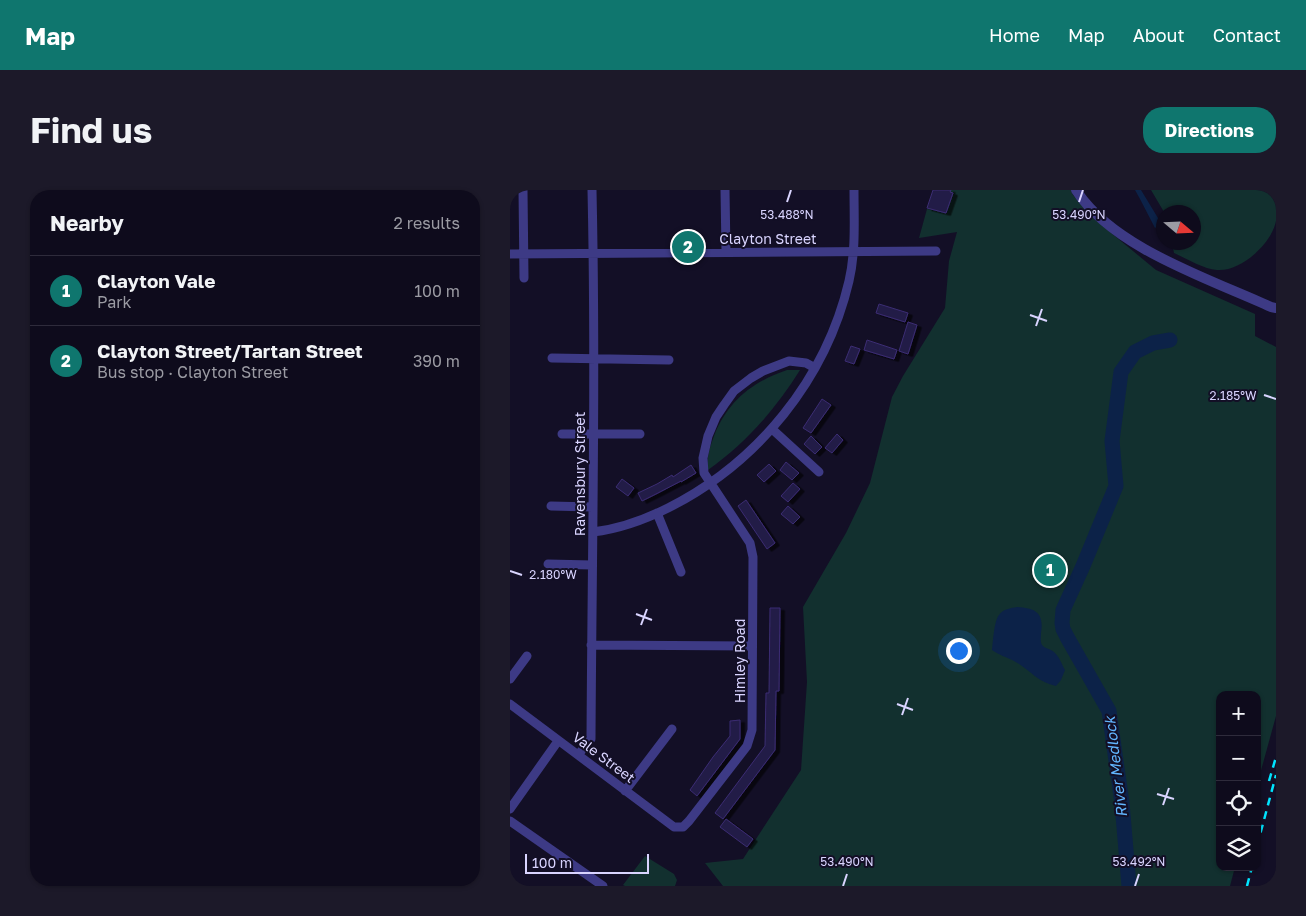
<!DOCTYPE html>
<meta charset="utf-8">
<style>
:root{--surface:#0e0b1c;--page:#1c1929;--text:#f1f3f6;--muted:#9b9ba3;--line:#2e2b3b;--accent:#0f766e}
body{margin:0;font-family:"Golos Text",sans-serif;background:var(--page);color:var(--text)}
.controls{position:absolute;right:15px;bottom:15px;display:grid;overflow:hidden;border-radius:10px;box-shadow:0 1px 4px #0004}
.controls button{width:45px;height:45px;display:grid;place-items:center;padding:0;border:0;border-bottom:1px solid var(--line);background:var(--surface);color:var(--text);font:25px sans-serif}
.compass{position:absolute;left:646px;top:15px;width:45px;height:45px;border-radius:50%;background:var(--surface);box-shadow:0 1px 4px #0004;rotate:109deg}
.scale{position:absolute;left:15px;bottom:12px;width:124px;box-sizing:border-box;padding-left:5px;border:2px solid #d9d4ff;border-top:0;font-size:14px;line-height:18px;white-space:nowrap;color:#d9d4ff;-webkit-text-stroke:4px #130f26;paint-order:stroke}
.you{position:absolute;left:448px;top:460px;width:18px;height:18px;margin:-12px;border:4px solid #fff;border-radius:50%;background:#1a73e8;box-shadow:0 0 0 8px #1a73e833}
.badge{display:grid;place-items:center;width:32px;height:32px;border-radius:50%;background:var(--accent);color:#fff;font-size:16px;font-weight:700}
.pin{position:absolute;translate:-50% -50%;border:2px solid #fff;box-shadow:0 1px 5px #0006}
.list{margin:0;padding:0;list-style:none}
h2{display:flex;justify-content:space-between;align-items:center;height:65px;margin:0;padding:0 20px;font-size:21px}
h2 small{font-size:16px;font-weight:400;color:var(--muted)}
.list li{display:grid;grid-template-columns:32px 1fr auto;gap:15px;align-items:center;box-sizing:border-box;height:70px;padding:0 20px;border-top:1px solid var(--line)}
.list b{display:block;font-size:19px;white-space:nowrap}
.list p{margin:0;font-size:16px;white-space:nowrap;color:var(--muted)}
.list em{font-size:16px;font-style:normal;color:var(--muted)}
.icon{flex:none;width:28px;height:28px;fill:none;stroke:currentColor;stroke-width:2;stroke-linecap:round;stroke-linejoin:round}
.map{position:relative;flex:none;width:766px;height:696px;overflow:hidden;border-radius:20px}
header{display:flex;align-items:center;gap:30px;box-sizing:border-box;height:70px;padding:0 25px;background:var(--accent);color:#fff}
header strong{font-size:24px}
nav{display:flex;gap:28px;margin-inline-start:auto;font-size:18px}
.intro{display:flex;align-items:center;justify-content:space-between;box-sizing:border-box;height:120px;padding:0 30px}
h1{margin:0;font-size:35px}
.button{padding:12px 22px;border-radius:20px;background:var(--accent);color:#fff;font-size:18px;font-weight:700}
main{display:flex;gap:30px;padding:0 30px}
aside{flex:1;background:var(--surface);border-radius:20px;box-shadow:0 1px 4px #0004}
.map>svg:first-child{display:block}
.green{fill:#12302f}
.water{fill:#0c2248}
.lines{fill:none;stroke-linecap:round;stroke-linejoin:round}
.river{stroke:#0c2248;stroke-width:15}
.building{fill:#241b47;stroke:#3b2d73;filter:url(#shadow)}
.minor{stroke:#3d3a85;stroke-width:9}
.tertiary{stroke:#3d3a85;stroke-width:10}
.rail{stroke:#00e5ff;stroke-width:2.5;stroke-dasharray:8 6;stroke-linecap:butt}
.ticks{fill:none;stroke:#d9d4ff;stroke-width:2}
.labels{text-anchor:middle;dominant-baseline:central;stroke-width:4;stroke-linejoin:round;paint-order:stroke}
.street-label{font-size:14px;fill:#d9d4ff;stroke:#130f26}
.water-label{font-size:15px;font-style:italic;fill:#62b6ff;stroke:#130f26}
.ticks-label{font-size:12px;text-anchor:middle;fill:#d9d4ff;stroke:#130f26;stroke-width:4;stroke-linejoin:round;paint-order:stroke}
</style>
<header>
<strong>Map</strong>
<nav><a>Home</a><a>Map</a><a>About</a><a>Contact</a></nav>
</header>
<div class="intro"><h1>Find us</h1><a class="button">Directions</a></div>
<main>
<aside>
<h2>Nearby<small>2 results</small></h2>
<ul class="list">
<li><span class="badge">1</span><div><b>Clayton Vale</b><p>Park</p></div><em>100 m</em></li>
<li><span class="badge">2</span><div><b>Clayton Street/Tartan Street</b><p>Bus stop · Clayton Street</p></div><em>390 m</em></li>
</ul>
</aside>
<div class="map">
<svg width="766" height="696" viewBox="0 0 766 696">
<defs>
<filter id="shadow"><feDropShadow dx="4.5" dy="2.5" stdDeviation="0" flood-color="#0009"/></filter>
</defs>
<rect width="100%" height="100%" fill="#130f26"/>
<path class="green" d="M441,0h120l2,5 20,23 63,52 99,44v22l21,11v369l-19,69v-90h-37v172h15l-5,19h-507l-18,-23 38,-4 58,-89 6,-88 -4,-75 43,-74 24,-50 22,-86 11,-21 42,-68 4,-47 8,-29 -38,6 8,-29 19,4 6,-20 -2,-1z
M641,0h125c0,10 0,21 0,31 -4,22 -35,51 -59,49 -14,-1 -29,-11 -43,-17l-2,-10 22,-1v-30h-30z
M277,180h13c-25,40 -54,73 -92,100 -2,-11 2,-23 6,-34 14,-35 38,-54 73,-66z
M135,666l29,18 3,6 -2,6h-50l-2,-1z"/>
<path class="water" d="M625,0h6l20,33 -6,5 -15,-29z
M507,417c20,1 27,7 24,26 0,5 -1,8 1,12 3,4 10,4 13,8 5,5 7,12 10,17l-4,10 -5,6c-18,-3 -27,-17 -42,-25 -8,-4 -15,-6 -22,-11 1,-8 2,-29 7,-35 4,-6 12,-7 18,-8z"/>
<g class="lines">
<path class="river" d="M619,696l-7,-83 -13,-92 -42,-74 -4,-8 -1,-6 1,-13 20,-44 33,-80 -4,-45 9,-69 14,-20 18,-9 17,-3"/>
</g>
<path class="building" d="M423,0h18l-1,2 3,1 -7,20 -19,-5z
M369,114l29,9 -3,9 -29,-9z
M398,132l9,3 -9,29 -9,-3z
M357,150l30,10 -3,9 -30,-9z
M341,156l9,3 -6,15 -9,-3z
M312,209l9,6 -20,28 -8,-5z
M327,244l6,6 -11,13 -7,-5z
M301,246l11,11 -7,7 -11,-10z
M276,272l13,11 -7,7 -12,-10z
M259,274l7,7 -12,11 -7,-7z
M181,275l5,8 -15,9v-1l-23,12 -16,8 -4,-8 19,-9 15,-9 1,2z
M112,289l12,9 -6,8 -12,-9z
M283,293l7,6 -12,13 -7,-6z
M236,310l29,43 -8,6 -29,-43z
M278,316l12,11 -7,7 -12,-10z
M260,418h10l-1,83h-3l-1,59 -52,69 -8,-6 50,-67 1,-53h3z
M230,530v19l-43,57 -7,-6 23,-33 17,-21v-15z
M216,629l27,20 -6,8 -27,-20z"/>
<g class="lines">
<path class="minor" d="M13,0l1,88
M215,0l1,62
M0,64l426,-3
M42,168l117,2
M262,239l47,43
M52,244h78
M41,316l42,1
M147,323l24,59
M83,342c26,-3 51,-12 75,-24 90,-45 158,-129 181,-227 7,-30 5,-61 5,-91
M38,374l44,1
M81,455l161,1
M0,489l17,-23
M0,514l164,123h9l6,-6 58,-75 5,-16 1,-173 -3,-14 -46,-70 -1,-15 5,-22 8,-19 8,-12 10,-14 17,-13 12,-7 26,-10 17,2 9,5
M68,565l13,-16c1,-183 5,-366 1,-549
M115,601l47,-62
M0,619l48,-68
M0,631l93,65"/>
<path class="tertiary" d="M566,0c37,58 134,89 195,117l5,1"/>
<path class="rail" d="M759,591l7,-24
M747,656l19,-71
M737,696l5,-19"/>
</g>
<path class="ticks" d="M277,12l4,-12M569,12l4,-12M520,125l17,6M526,136l6,-17M754,205l12,4M0,381l12,4M126,424l16,6M131,435l6,-16M387,514l16,6M392,525l6,-17M647,604l17,5M653,615l6,-17M333,696l4,-12M625,696l4,-12"/>
<g class="labels">
<g class="street-label">
<text x="258" y="48">Clayton Street</text>
<text transform="translate(69 284) rotate(-90)">Ravensbury Street</text>
<text transform="translate(229 471) rotate(-90)">Himley Road</text>
<text transform="translate(94 567) rotate(37)">Vale Street</text>
</g>
<g class="water-label">
<text transform="translate(605 577) rotate(-97)">River Medlock</text>
</g>
</g>
<g class="ticks-label">
<text x="277" y="29">53.488°N</text>
<text x="569" y="29">53.490°N</text>
<text x="723" y="210">2.185°W</text>
<text x="43" y="389">2.180°W</text>
<text x="337" y="676">53.490°N</text>
<text x="629" y="676">53.492°N</text>
</g>
</svg>
<div class="controls">
<button>+</button>
<button>−</button>
<button><svg class="icon" aria-label="locate" viewBox="0 0 24 24"><circle cx="12" cy="12" r="6"/><path d="M12 2v4M12 18v4M2 12h4M18 12h4"/></svg></button>
<button><svg class="icon" aria-label="layers" viewBox="0 0 24 24"><path d="M12 4l9 5-9 5-9-5zM3 14l9 5 9-5"/></svg></button>
</div>
<svg class="compass" viewBox="-18 -18 36 36"><path d="M0-13l5 13h-10z" fill="#e53935"/><path d="M0 13l5-13h-10z" fill="#9b9ba3"/></svg>
<div class="scale">100 m</div>
<div class="you"></div>
<div class="pin badge" style="left:540px;top:380px">1</div>
<div class="pin badge" style="left:178px;top:57px">2</div>
</div>
</main>
